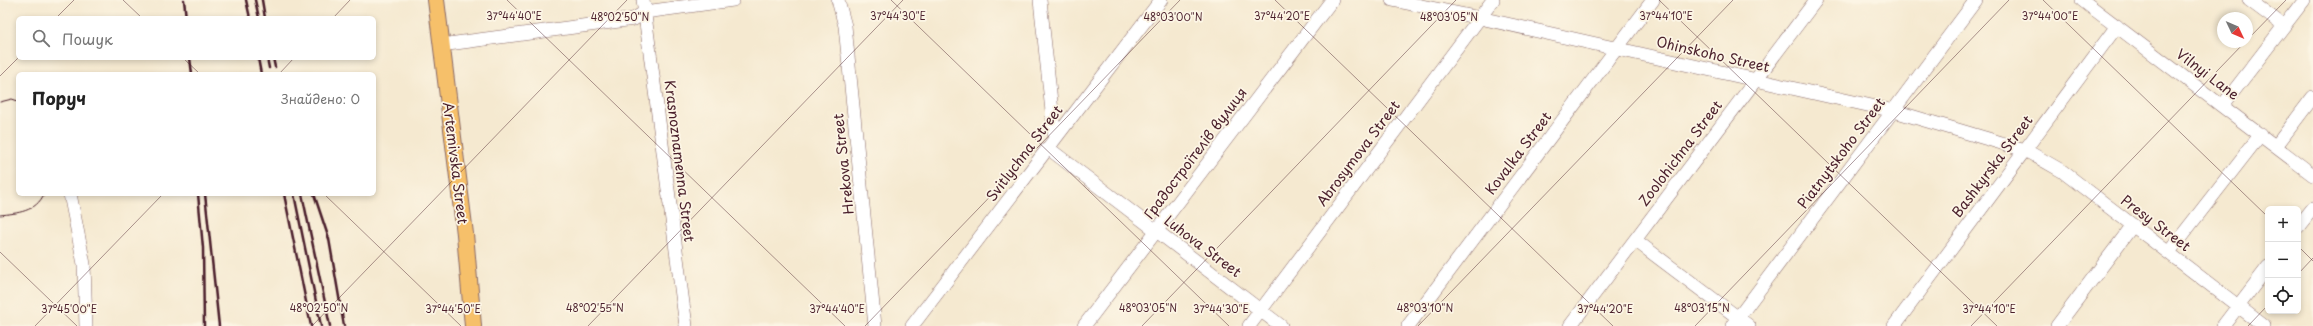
<!DOCTYPE html>
<html lang="uk">
<meta charset="utf-8">
<style>
:root{--surface:#fff;--page:#f2f2f2;--text:#222;--muted:#767676;--line:#e0e0e0}
body{margin:0;font-family:"Playpen Sans",sans-serif;background:var(--page);color:var(--text)}
.controls{position:absolute;right:12px;bottom:12px;display:grid;overflow:hidden;border-radius:6px;box-shadow:0 2px 6px #0003}
.controls button{width:36px;height:36px;display:grid;place-items:center;padding:0;border:0;border-bottom:1px solid var(--line);background:var(--surface);color:var(--text);font:20px sans-serif}
.compass{position:absolute;left:2217px;top:12px;width:36px;height:36px;border-radius:50%;background:var(--surface);box-shadow:0 2px 6px #0003;rotate:134deg}
.list{margin:0;padding:0;list-style:none}
h2{display:flex;justify-content:space-between;align-items:center;height:52px;margin:0;padding:0 16px;font-size:17px}
h2 small{font-size:13px;font-weight:400;color:var(--muted)}
.icon{flex:none;width:22px;height:22px;fill:none;stroke:currentColor;stroke-width:2;stroke-linecap:round;stroke-linejoin:round}
.map{position:relative;flex:none;width:2313px;height:326px;overflow:hidden}
.search{position:absolute;background:var(--surface);box-shadow:0 2px 6px #0003;left:16px;top:16px;width:360px;height:44px;display:flex;align-items:center;gap:10px;box-sizing:border-box;padding:0 14px;border-radius:6px;color:var(--muted);font-size:15px}
.panel{position:absolute;background:var(--surface);box-shadow:0 2px 6px #0003;left:16px;top:72px;width:360px;height:124px;border-radius:6px}
.map>svg:first-child{display:block}
.lines{fill:none;stroke-linecap:round;stroke-linejoin:round}
.minor-casing{stroke:#866665;stroke-width:14}
.major-casing{stroke:#866665;stroke-width:18}
.minor{stroke:#fff;stroke-width:13}
.major{stroke:#f6c06b;stroke-width:16}
.tram{stroke:#4a1f2b;stroke-width:1}
.rail{stroke:#4a1f2b;stroke-width:2.5}
.ticks{fill:none;stroke:#4a1f2b;stroke-width:1;stroke-opacity:0.45}
.labels{text-anchor:middle;dominant-baseline:central;stroke-width:3.5;stroke-linejoin:round;paint-order:stroke}
.street-label{font-size:14px;fill:#4a1f2b;stroke:#fcf5e5}
.ticks-label{font-size:10px;text-anchor:middle;fill:#4a1f2b;stroke:#fcf5e5;stroke-width:3.5;stroke-linejoin:round;paint-order:stroke}
</style>
<div class="map">
<svg width="2313" height="326" viewBox="0 0 2313 326">
<rect width="100%" height="100%" fill="#fcf5e5"/>
<filter id="ink" filterUnits="userSpaceOnUse"><feTurbulence type="fractalNoise" baseFrequency=".025" numOctaves="2"/><feDisplacementMap in="SourceGraphic" scale="8" xChannelSelector="R" yChannelSelector="G"/><feConvolveMatrix kernelMatrix="1 2 1 2 8 2 1 2 1" color-interpolation-filters="sRGB"/></filter>
<filter id="wash" filterUnits="userSpaceOnUse"><feTurbulence type="fractalNoise" baseFrequency=".012" numOctaves="4" result="noise"/><feDisplacementMap in="SourceGraphic" scale="16" xChannelSelector="R" yChannelSelector="G"/><feGaussianBlur stdDeviation="0.9" result="paint"/><feColorMatrix in="noise" values="0 0 0 0 0 0 0 0 0 0 0 0 0 0 0 0 0 1.4 0 .05"/><feComposite in="paint" operator="in"/></filter>
<g filter="url(#wash)">
<rect width="100%" height="100%" fill="#f5e9d0"/>
</g>
<g filter="url(#ink)">
<g class="lines">
<g class="minor-casing">
<path id="minor" d="M643,0l43,326
M838,0l7,26 30,300
M1040,0l15,139
M1392,0l88,18 414,93 131,39 37,21 202,155
M2082,0l231,175
M2249,0l35,26
M441,45l193,-26 11,-7 88,-12
M2223,105l81,-105
M2276,146l37,-49
M1048,148l233,178
M70,194l14,70 2,62
M2298,227l15,-19
M1635,240l114,86
M2169,252l92,-118
M912,326l249,-326
M1084,326l248,-326
M1249,326l244,-326
M1408,326l245,-326
M1570,326l246,-326
M1732,326l244,-326
M1894,326l223,-300
M2057,326l76,-101
M2223,326l45,-59"/>
</g>
<g class="major-casing">
<path id="major" d="M436,0l29,234 8,92"/>
</g>
<use href="#minor" class="minor"/>
<use href="#major" class="major"/>
<path class="tram" d="M0,102l12,-3 6,2
M0,215c18,-2 36,-3 44,-21"/>
<path class="rail" d="M184,0l2,18
M246,0l4,18
M255,0l4,18
M262,0l3,18
M190,58l2,16
M258,58l3,16
M267,58l2,10
M273,58l2,9
M198,194l5,54 1,78
M205,194l14,132
M284,194l27,132
M294,194l27,132
M302,194l28,132
M314,194l15,45 15,87"/>
</g>
</g>
<path class="ticks" d="M123,0l19,18M507,0l338,326M891,0l338,326M1275,0l338,326M1659,0l338,326M2043,0l225,217M56,18l18,-18M333,18l17,-18M2247,40l39,-40M183,58l17,16M279,74l15,-16M0,76l18,-18M324,194l137,132M2298,246l15,15M0,252l77,74M2298,274l15,-16M35,326l128,-132M312,326l315,-326M588,326l315,-326M865,326l315,-326M1142,326l314,-326M1418,326l315,-326M1695,326l314,-326M1971,326l274,-284M2248,326l20,-21"/>
<g class="labels">
<g class="street-label">
<text transform="translate(1713 54) rotate(13)">Ohinskoho Street</text>
<text transform="translate(2208 74) rotate(37)">Vilnyi Lane</text>
<text transform="translate(1024 153) rotate(-53)">Svitlychna Street</text>
<text transform="translate(1195 153) rotate(-53)">Градостроїтелiв вулиця</text>
<text transform="translate(1358 153) rotate(-53)">Abrosymova Street</text>
<text transform="translate(1518 153) rotate(-53)">Kovalka Street</text>
<text transform="translate(1680 153) rotate(-53)">Zoolohichna Street</text>
<text transform="translate(1841 153) rotate(-53)">Piatnytskoho Street</text>
<text transform="translate(680 161) rotate(83)">Krasnoznamenna Street</text>
<text transform="translate(456 163) rotate(83)">Artemivska Street</text>
<text transform="translate(843 164) rotate(-96)">Hrekova Street</text>
<text transform="translate(1992 166) rotate(-53)">Bashkyrska Street</text>
<text transform="translate(2156 223) rotate(37)">Presy Street</text>
<text transform="translate(1203 246) rotate(37)">Luhova Street</text>
</g>
</g>
<g class="ticks-label">
<text x="514" y="20">37°44'40"E</text>
<text x="898" y="20">37°44'30"E</text>
<text x="2050" y="20">37°44'00"E</text>
<text x="1282" y="20">37°44'20"E</text>
<text x="1666" y="20">37°44'10"E</text>
<text x="1173" y="21">48°03'00"N</text>
<text x="1449" y="21">48°03'05"N</text>
<text x="620" y="21">48°02'50"N</text>
<text x="319" y="312">48°02'50"N</text>
<text x="595" y="312">48°02'55"N</text>
<text x="1148" y="312">48°03'05"N</text>
<text x="1425" y="312">48°03'10"N</text>
<text x="1702" y="312">48°03'15"N</text>
<text x="69" y="313">37°45'00"E</text>
<text x="453" y="313">37°44'50"E</text>
<text x="837" y="313">37°44'40"E</text>
<text x="1221" y="313">37°44'30"E</text>
<text x="1605" y="313">37°44'20"E</text>
<text x="1989" y="313">37°44'10"E</text>
</g>
</svg>
<div class="controls">
<button>+</button>
<button>−</button>
<button><svg class="icon" aria-label="locate" viewBox="0 0 24 24"><circle cx="12" cy="12" r="6"/><path d="M12 2v4M12 18v4M2 12h4M18 12h4"/></svg></button>
</div>
<svg class="compass" viewBox="-18 -18 36 36"><path d="M0-13l5 13h-10z" fill="#e53935"/><path d="M0 13l5-13h-10z" fill="#767676"/></svg>
<div class="search"><svg class="icon" aria-label="search" viewBox="0 0 24 24"><circle cx="10" cy="10" r="6"/><path d="M15 15l6 6"/></svg>Пошук</div>
<section class="panel">
<h2>Поруч<small>Знайдено: 0</small></h2>
<ul class="list">
</ul>
</section>
</div>
